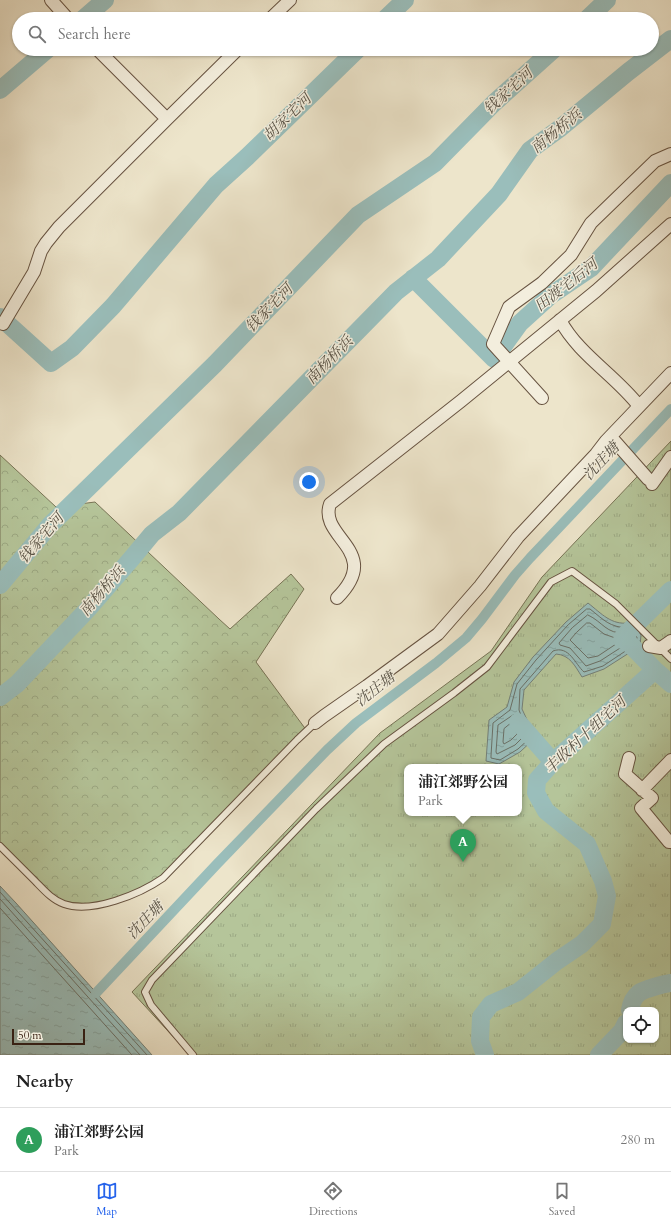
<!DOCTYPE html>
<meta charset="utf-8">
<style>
:root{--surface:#fff;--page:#f6f6f6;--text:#222;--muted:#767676;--line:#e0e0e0;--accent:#2563eb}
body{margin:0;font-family:Cardo,"Noto Serif SC",serif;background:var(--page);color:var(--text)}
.controls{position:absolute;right:12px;bottom:12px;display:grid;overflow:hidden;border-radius:8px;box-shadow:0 1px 3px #0004}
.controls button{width:36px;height:36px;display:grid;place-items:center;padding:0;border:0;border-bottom:1px solid var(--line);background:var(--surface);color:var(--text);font:20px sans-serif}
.scale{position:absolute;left:12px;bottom:10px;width:73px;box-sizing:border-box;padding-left:4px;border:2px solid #3a2213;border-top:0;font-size:11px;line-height:14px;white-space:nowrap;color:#3a2213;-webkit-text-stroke:3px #f3eedd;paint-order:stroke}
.you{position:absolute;left:309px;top:482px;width:14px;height:14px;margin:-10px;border:3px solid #fff;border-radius:50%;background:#1a73e8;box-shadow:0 0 0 6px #1a73e833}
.badge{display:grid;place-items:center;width:26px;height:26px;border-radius:50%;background:var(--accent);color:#fff;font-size:13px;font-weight:700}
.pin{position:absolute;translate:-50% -33px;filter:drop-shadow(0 1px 2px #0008)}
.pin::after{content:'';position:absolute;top:21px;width:14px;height:12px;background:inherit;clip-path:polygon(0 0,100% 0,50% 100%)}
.popup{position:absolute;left:404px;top:764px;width:118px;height:52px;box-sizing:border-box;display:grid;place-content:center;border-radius:8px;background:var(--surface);filter:drop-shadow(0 1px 3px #0005);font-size:13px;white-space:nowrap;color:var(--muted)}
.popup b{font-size:15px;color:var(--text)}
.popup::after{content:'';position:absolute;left:50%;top:100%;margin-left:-8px;border:8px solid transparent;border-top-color:var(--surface)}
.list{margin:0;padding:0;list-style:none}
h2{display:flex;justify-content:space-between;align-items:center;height:52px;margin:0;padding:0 16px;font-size:17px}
h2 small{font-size:13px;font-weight:400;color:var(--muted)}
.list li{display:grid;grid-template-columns:26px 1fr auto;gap:12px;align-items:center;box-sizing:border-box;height:64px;padding:0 16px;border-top:1px solid var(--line)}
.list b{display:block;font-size:15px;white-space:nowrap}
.list p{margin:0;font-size:13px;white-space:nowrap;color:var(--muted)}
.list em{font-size:13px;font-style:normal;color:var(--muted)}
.icon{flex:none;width:22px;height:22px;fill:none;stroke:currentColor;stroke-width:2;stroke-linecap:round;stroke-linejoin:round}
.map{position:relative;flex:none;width:671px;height:1055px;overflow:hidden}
.search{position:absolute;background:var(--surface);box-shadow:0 1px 3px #0004;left:12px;right:12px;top:12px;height:44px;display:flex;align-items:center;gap:10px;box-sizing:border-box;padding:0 14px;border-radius:22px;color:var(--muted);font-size:15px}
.sheet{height:116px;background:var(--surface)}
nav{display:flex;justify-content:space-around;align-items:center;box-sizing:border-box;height:56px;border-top:1px solid var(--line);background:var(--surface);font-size:11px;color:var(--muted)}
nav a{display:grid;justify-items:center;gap:2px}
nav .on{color:var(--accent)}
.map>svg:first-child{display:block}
.forest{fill:url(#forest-crowns);stroke:#787456}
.park{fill:url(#park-tufts);stroke:#787456;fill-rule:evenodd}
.water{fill:url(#water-ripples);stroke:#748078}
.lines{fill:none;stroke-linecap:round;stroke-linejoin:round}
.shore{stroke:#6a7067;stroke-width:1}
.canal{stroke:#9abebb;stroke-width:10}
.river{stroke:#9abebb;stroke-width:18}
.lane-casing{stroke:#675341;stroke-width:8}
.street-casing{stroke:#675341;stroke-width:14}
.lane{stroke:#f3eedd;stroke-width:6}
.street{stroke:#f3eedd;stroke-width:12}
.labels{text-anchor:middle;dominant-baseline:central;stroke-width:3;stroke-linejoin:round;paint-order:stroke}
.water-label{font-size:15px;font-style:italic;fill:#575145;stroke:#f3eedd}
</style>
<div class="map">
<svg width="671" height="1055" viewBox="0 0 671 1055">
<defs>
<pattern id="forest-crowns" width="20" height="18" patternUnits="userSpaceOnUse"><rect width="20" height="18" fill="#b5c59a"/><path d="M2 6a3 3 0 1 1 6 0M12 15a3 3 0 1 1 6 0" fill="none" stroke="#9ca984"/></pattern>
<pattern id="park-tufts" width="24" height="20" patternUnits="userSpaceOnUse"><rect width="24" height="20" fill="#b5c59a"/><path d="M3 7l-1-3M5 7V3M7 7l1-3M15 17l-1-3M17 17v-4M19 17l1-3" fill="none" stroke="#9ca984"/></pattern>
<pattern id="water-ripples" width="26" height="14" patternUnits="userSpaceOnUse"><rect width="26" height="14" fill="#9abebb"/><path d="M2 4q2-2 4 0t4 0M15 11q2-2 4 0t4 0" fill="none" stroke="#85a3a0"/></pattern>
</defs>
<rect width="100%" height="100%" fill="#ede5cb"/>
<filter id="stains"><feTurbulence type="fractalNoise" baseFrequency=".005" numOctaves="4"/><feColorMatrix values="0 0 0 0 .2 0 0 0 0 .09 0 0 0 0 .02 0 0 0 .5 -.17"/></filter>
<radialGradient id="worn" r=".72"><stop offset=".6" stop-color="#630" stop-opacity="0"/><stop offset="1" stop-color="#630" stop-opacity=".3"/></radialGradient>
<path class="forest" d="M0,455l56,52 39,-5 124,117 11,10 61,-55 13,15 -48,73 51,69 -152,152 -56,22 -42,-4 -57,-57z"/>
<path class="park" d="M671,441v614h-481l-58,-63 248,-259 111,-82 51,-74zM407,767h112v46h-112zM626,1010h30v30h-30z"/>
<path class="water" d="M588,603c14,11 23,22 41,20l12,12 -1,11 -36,23 -22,8c-7,-11 -12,-22 -26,-23l-32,36 -2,19 8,17 7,10 -17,16 -21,12 -13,-3 3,-41 18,-13 7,-25 19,-25 33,-35z
M0,886l16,17 136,152h-152z"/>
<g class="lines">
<path class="shore" d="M587,609h3c14,11 19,18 38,19l9,9 -1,7 -33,22 -19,6c-9,-8 -15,-27 -31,-21l-33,38 -1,21 7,18 5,7v2l-13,12 -18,11 -9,-2v-2l2,-33 17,-13 7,-26 19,-24 32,-35z
M588,615c15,7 18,19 37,18l7,6 -1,2 -31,20 -14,5 -16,-18 -10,-3 -1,-2 13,-15z
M587,623h3l14,11 14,5 1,3 -21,14 -10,2 -18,-18 6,-7z
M515,715l9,21 -9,9 -18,9 -1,-2 2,-27 15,-10z
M510,724h3l4,10 -6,6 -7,4 -1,-2 1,-13z
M0,892l147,163
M0,899l140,156
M0,908l132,147"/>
<path class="canal" d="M96,993l121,-129 110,-114 29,-27 80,-60 30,-25 16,-19 33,-44 15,-17 141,-149"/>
<path class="river" d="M83,19l22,-19
M385,19l20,-19
M587,19l20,-19
M0,90l48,-41
M413,278l81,81 26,-36 31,-28 40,-27 80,-85
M0,317l51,46 21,-15 41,-42 103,-121 31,-28 111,-108
M0,585l50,-60 165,-161 143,-149 77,-52 59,-60 60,-54
M623,637l32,33
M622,640l1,-3 48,-47
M0,697l17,-13 71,-75 44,-51 20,-24 27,-21 217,-221 42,-33 61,-65 31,-44 29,-21 69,-57 43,-33
M518,722l35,40
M630,1010c1,-6 4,-13 9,-17 5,-4 25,-9 32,-10
M485,1055l-5,-14 1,-24 10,-13 27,-12 39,-31 25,-17 20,-20 5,-28 -4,-15 -16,-37 -41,-33 -10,-18 1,-13 16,-18 102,-92 16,14
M599,1055l23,-24 4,-8"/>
<g class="lane-casing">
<path id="lane" d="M0,846c12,12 23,23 35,35 8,8 17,19 29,23 28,10 76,-10 99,-26l134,-138 18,-17
M193,1055l-42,-50 -6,-13 7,-12 164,-171 68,-65 70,-51 33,-26 64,-85 21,-11 44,33 55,55"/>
</g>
<g class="street-casing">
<path id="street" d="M51,0l17,19
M270,19l20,-19
M97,49l70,70
M560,320c19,35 55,55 79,86
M3,324l31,-52 7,-21 5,-8 13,-16 108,-108 71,-70
M542,398l-49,-54 16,-37 33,-24 29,-28 20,-32 64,-62 16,-7
M611,437l37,42
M652,484l19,-27
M337,598c47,-47 -19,-60 -7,-94l131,-103 135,-110 75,-67
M649,646l12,2 10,-7
M315,723l9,-7 43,-30 71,-52 42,-48 38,-49 78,-83 10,-13 65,-68
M629,758l-4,16 27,24 -11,10 28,34h2
M642,790l29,-30"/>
</g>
<use href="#lane" class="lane"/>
<use href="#street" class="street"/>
</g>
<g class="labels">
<g class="water-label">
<text transform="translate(508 91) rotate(-43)">钱家宅河</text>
<text transform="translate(287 117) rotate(-44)">胡家宅河</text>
<text transform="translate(556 131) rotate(-39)">南杨桥浜</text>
<text transform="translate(566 285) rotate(-38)">田渡宅后河</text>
<text transform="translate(269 308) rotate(-46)">钱家宅河</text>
<text transform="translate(329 360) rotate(-46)">南杨桥浜</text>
<text transform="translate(601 461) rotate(-47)">沈庄塘</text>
<text transform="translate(41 538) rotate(-49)">钱家宅河</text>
<text transform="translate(102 591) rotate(-49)">南杨桥浜</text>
<text transform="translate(375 689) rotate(-38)">沈庄塘</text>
<text transform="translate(585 735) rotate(-43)">丰收村十组宅河</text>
<text transform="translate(145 920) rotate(-46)">沈庄塘</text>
</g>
</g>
<rect width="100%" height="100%" filter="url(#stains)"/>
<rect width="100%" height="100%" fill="url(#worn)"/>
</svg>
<div class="controls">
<button><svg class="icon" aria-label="locate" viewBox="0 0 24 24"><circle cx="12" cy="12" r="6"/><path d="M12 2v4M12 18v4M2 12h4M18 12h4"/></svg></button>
</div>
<div class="scale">50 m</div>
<div class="you"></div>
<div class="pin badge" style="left:463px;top:862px;background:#2e9e5b">A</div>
<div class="popup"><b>浦江郊野公园</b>Park</div>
<div class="search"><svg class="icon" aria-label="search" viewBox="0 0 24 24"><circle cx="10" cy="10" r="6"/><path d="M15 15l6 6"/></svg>Search here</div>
</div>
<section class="sheet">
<h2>Nearby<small></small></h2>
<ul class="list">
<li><span class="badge" style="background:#2e9e5b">A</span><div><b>浦江郊野公园</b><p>Park</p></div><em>280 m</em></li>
</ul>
</section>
<nav>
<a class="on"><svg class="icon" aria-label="map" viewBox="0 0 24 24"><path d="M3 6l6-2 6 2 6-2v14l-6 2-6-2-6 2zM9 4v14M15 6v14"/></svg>Map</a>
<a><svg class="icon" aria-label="directions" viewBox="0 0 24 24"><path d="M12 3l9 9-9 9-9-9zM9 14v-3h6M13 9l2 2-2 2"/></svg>Directions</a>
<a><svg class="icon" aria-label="saved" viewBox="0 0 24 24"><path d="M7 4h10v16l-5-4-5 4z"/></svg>Saved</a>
</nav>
